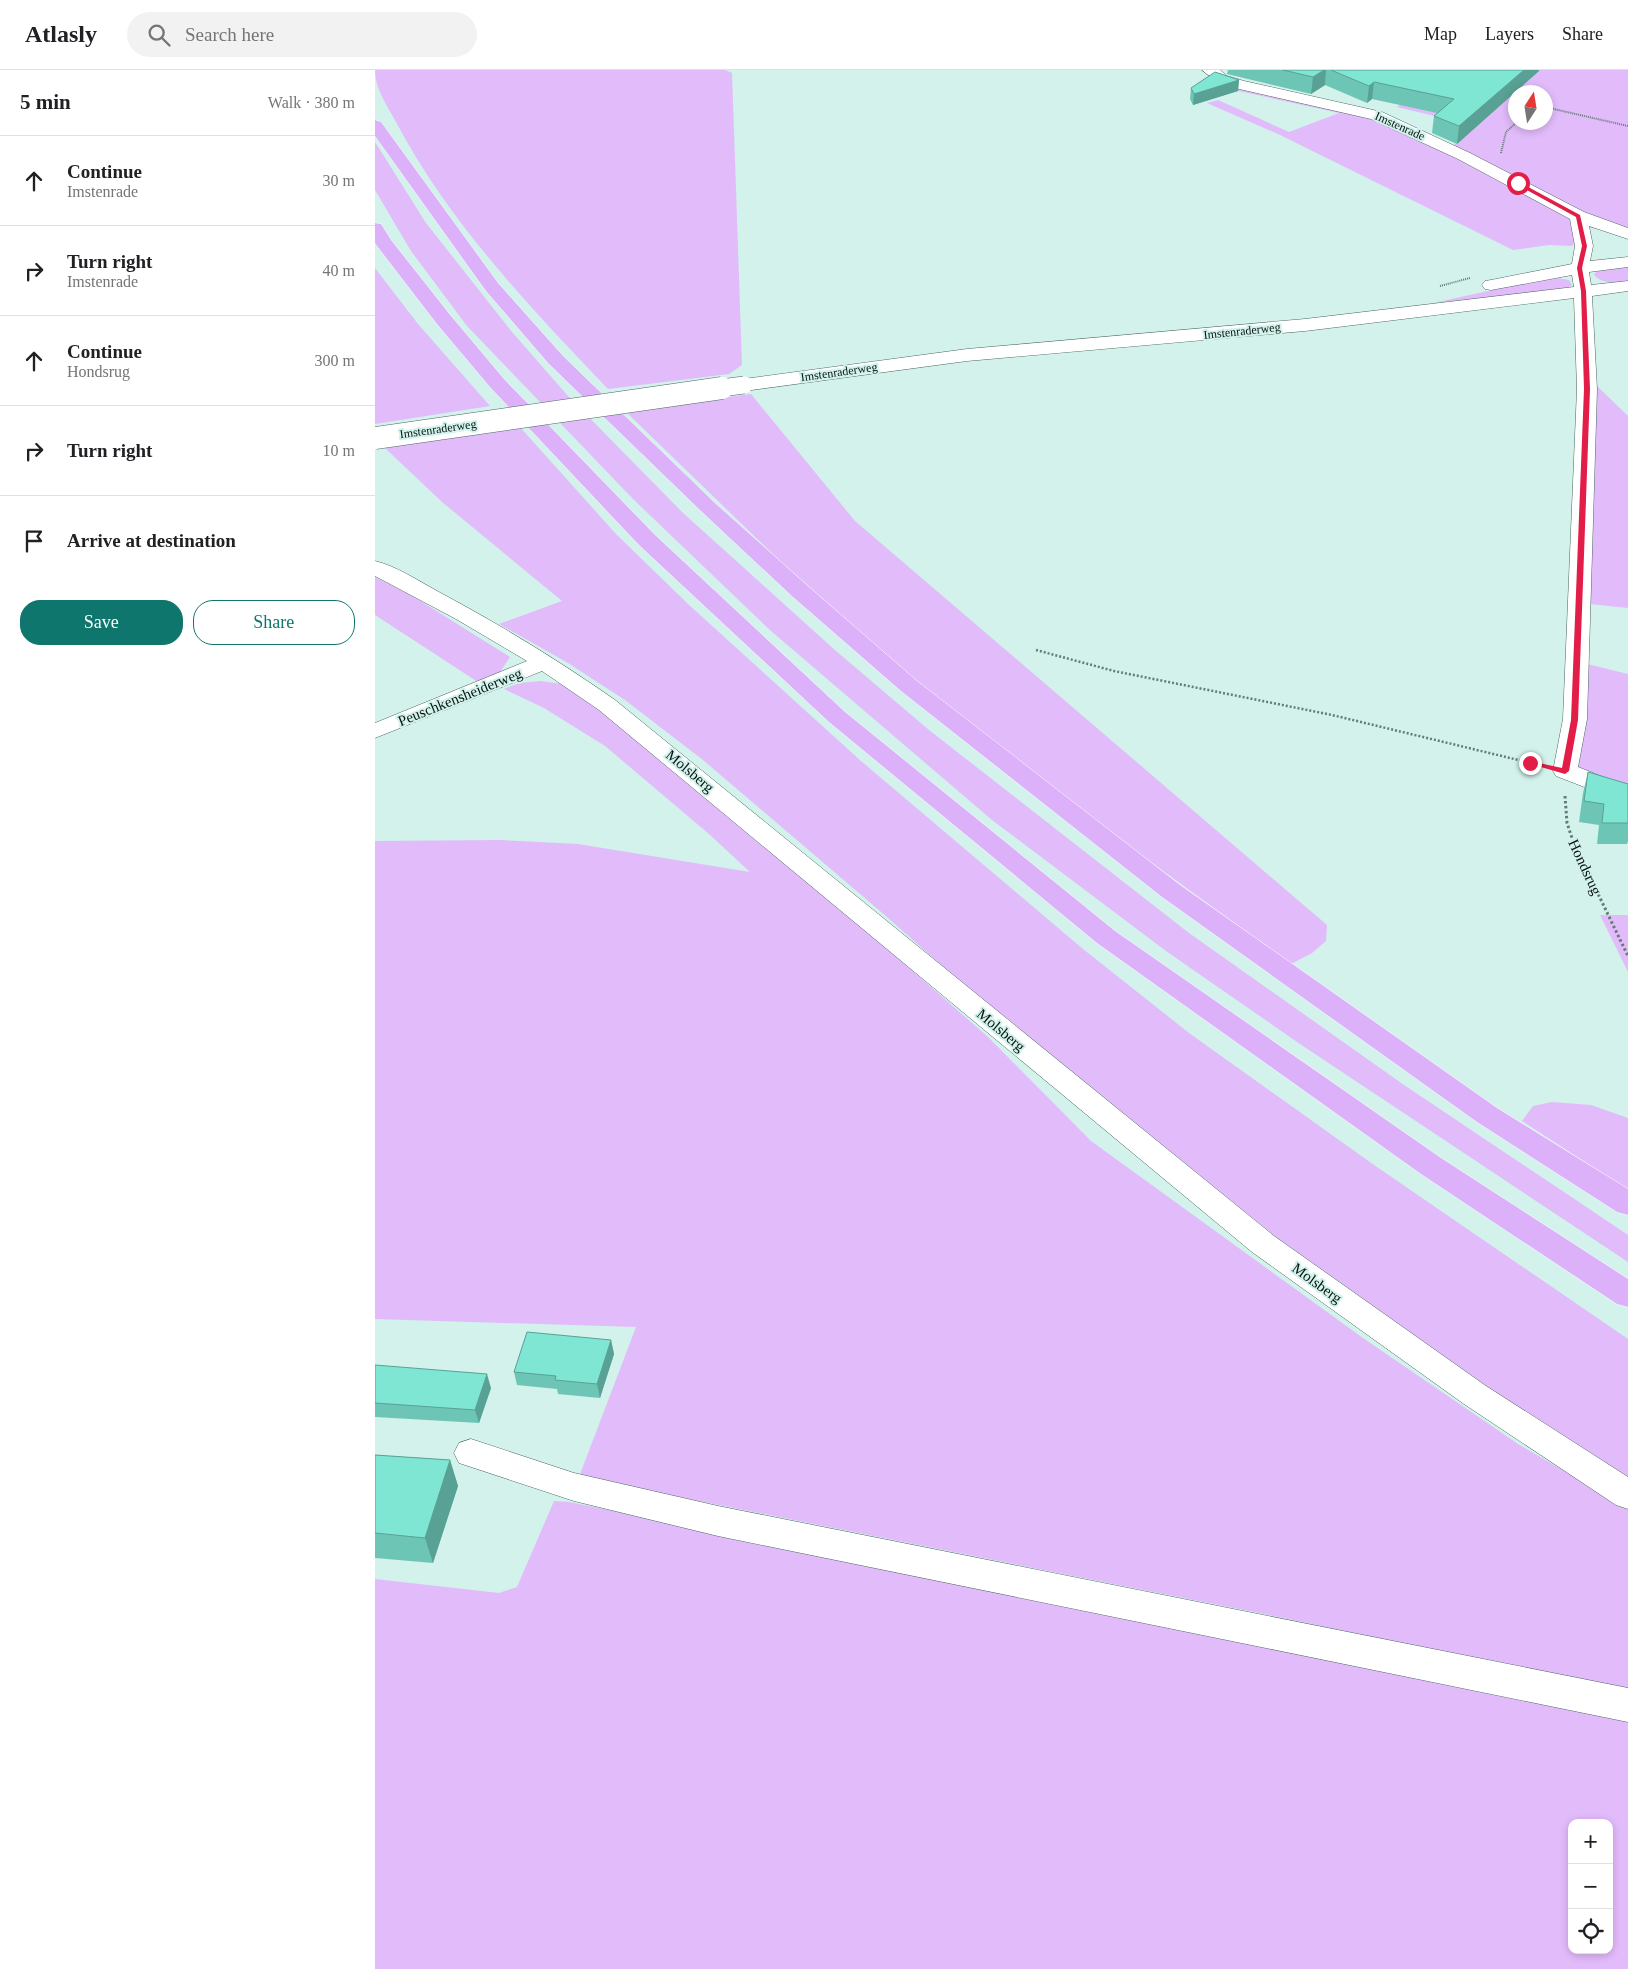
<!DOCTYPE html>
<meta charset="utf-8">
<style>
:root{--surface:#fff;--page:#f2f2f2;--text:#202124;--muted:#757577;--line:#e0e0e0;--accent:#0f766e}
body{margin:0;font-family:"Times New Roman",serif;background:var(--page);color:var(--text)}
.controls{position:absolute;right:15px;bottom:15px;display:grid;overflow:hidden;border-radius:10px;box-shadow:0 2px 8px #0003}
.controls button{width:45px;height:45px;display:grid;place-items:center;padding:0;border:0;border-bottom:1px solid var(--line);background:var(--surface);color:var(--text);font:25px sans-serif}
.compass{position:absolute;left:1133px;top:15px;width:45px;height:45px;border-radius:50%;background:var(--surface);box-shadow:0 2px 8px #0003;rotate:12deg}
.stop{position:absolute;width:15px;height:15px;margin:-11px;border:4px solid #e11d48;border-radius:50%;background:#fff}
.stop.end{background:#e11d48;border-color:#fff;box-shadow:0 1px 5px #0008}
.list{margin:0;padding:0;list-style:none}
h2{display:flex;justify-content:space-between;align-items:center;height:65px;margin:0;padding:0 20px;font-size:21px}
h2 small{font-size:16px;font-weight:400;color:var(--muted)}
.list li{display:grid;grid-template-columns:32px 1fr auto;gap:15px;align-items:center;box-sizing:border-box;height:90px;padding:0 20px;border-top:1px solid var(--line)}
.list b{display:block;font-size:19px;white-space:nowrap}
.list p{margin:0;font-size:16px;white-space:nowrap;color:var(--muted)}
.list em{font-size:16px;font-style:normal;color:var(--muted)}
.actions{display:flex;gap:10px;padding:15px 20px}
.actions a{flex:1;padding:11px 0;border:1px solid var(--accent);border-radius:20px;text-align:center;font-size:18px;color:var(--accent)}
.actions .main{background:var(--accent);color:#fff}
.icon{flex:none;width:28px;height:28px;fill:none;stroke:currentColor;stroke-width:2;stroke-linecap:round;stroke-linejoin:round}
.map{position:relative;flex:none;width:1253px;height:1899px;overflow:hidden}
header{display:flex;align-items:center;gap:30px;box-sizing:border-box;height:70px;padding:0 25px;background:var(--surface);border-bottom:1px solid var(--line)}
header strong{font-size:24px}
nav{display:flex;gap:28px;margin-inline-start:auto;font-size:18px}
.search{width:350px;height:45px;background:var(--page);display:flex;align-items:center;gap:12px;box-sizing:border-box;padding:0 18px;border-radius:28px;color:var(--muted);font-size:19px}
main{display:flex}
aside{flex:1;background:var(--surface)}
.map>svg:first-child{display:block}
.green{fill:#e2bbfb;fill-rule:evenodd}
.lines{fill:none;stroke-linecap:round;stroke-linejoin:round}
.minor-casing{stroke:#4b6761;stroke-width:1}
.highway-casing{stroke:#fff;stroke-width:1}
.path-far2{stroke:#667b77;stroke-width:2;stroke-dasharray:1 1;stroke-linecap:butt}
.path-far1{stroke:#667b77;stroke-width:2.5;stroke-dasharray:2 2;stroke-linecap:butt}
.path{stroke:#667b77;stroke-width:3;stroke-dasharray:2.5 2.5;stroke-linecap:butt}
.minor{fill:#fff;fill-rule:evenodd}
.highway{fill:#ddb0fa;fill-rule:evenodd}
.minor-bridge-far1-casing{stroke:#4b6761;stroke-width:18;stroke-linecap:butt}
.minor-bridge-casing{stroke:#4b6761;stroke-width:23;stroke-linecap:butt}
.minor-bridge-far1{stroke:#fff;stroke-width:17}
.minor-bridge{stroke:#fff;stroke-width:22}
.wall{fill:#6dc6b5}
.shaded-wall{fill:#59a194}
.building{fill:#7fe6d3;stroke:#59a194}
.route{fill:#e11d48}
.labels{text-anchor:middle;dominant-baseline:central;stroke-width:4;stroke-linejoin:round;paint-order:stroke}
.far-street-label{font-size:12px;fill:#091412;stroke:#d2f2eb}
.street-label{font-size:15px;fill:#091412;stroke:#d2f2eb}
</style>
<header>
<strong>Atlasly</strong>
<div class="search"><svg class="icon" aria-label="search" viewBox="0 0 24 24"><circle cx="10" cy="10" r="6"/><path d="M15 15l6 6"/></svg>Search here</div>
<nav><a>Map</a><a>Layers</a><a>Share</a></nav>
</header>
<main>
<aside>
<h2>5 min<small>Walk · 380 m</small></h2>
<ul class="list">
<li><svg class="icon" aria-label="ahead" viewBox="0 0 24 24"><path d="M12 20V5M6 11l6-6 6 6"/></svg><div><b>Continue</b><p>Imstenrade</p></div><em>30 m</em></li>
<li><svg class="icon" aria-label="right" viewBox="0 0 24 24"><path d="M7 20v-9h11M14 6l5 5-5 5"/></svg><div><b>Turn right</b><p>Imstenrade</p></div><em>40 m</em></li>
<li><svg class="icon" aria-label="ahead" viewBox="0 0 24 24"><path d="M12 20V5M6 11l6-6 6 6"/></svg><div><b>Continue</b><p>Hondsrug</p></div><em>300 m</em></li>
<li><svg class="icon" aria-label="right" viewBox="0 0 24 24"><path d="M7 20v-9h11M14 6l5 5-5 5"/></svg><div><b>Turn right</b></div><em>10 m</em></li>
<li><svg class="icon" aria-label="arrive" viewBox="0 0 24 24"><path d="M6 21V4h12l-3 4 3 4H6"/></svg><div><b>Arrive at destination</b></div></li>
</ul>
<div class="actions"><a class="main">Save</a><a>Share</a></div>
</aside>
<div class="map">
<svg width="1253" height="1899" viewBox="0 0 1253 1899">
<rect width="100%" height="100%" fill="#d2f2eb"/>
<path class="green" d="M0,0h350l7,3 10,292 -13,9 -121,15c-79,-83 -158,-165 -212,-267 -9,-17 -21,-33 -21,-52z
M1069,0h184v162l-56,-6 5,13 -5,7 -23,-1 -36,5 -235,-116 -71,-31 11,-3 71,32 50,-19 -105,-23 10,-5 130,29 73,37 29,-25 -79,-19zM1140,22h30v30h-30z
M0,72l51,81 86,109 56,64 114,116 154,139 93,79 260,203 215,152 224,150v27l-328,-218 -134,-93 -174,-131 -221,-189 -137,-131 -167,-174 -56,-75 -36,-61z
M1253,195v18c-11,0 -25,1 -33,-7l-1,-2 5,-4z
M0,198l43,56 72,82 -115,18z
M1177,207l17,3 3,5 -5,4 -134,14z
M1221,315l32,31v192l-38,-4z
M376,324l104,127 472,404 -1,16 -14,12 -21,11 -147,-107 -213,-163 -152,-134 -155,-150z
M144,356l97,108 72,70 173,157 222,188 106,84 185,132 254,174v143l-334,-224 -273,-222 -134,-119 -184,-157 -78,-60 -57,-37 -69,-39 63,-23 -120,-99 -57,-54z
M0,507l39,20 96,60 -10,15 -19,12 -106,-69z
M1200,591l53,13v115l-57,-19z
M165,611l30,4 280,231 138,121 103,104 272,197 155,106 110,64v182l-369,-77 -680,-136 57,-150 -261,-8v-478l124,-1 79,4 172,28 -41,-38 -104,-88 -61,-38 -40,-19 15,-6z
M1225,845h28v57z
M1177,1032l39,3 37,13v72l-106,-69 11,-15z
M179,1431l15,1 1059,210v257h-1253v-390l124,14 18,-6zM1197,1753h37v127h-37z"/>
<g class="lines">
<g class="minor-casing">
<path id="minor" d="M827,0h18l7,6 17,5 138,31 88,41 114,59 44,16v11l-39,-13 4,20 -3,15 38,-4v10l-39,5 2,13 37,-4v10l-36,5 5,93 -10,330 -9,48 50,20v17l-72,-28 -3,-5 10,-52 14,-330 -3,-91 -269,33 -338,30 -223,30 -7,-2 -3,-4 3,-4 7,-2 223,-30 338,-30 269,-32 -2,-12 -81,15 -6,-1 -3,-4 3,-4 6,-1 81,-16 3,-18 -5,-27 -112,-60 -87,-40 -136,-31 -18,-6z
M0,491c21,5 42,19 62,30 62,33 121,69 178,109l659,536 212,150 142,91v32l-12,-4 -152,-101 -212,-152 -653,-542 -57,-39 -167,67v-15l152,-62 -71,-42 -81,-43z
M96,1369l103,34 144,33 910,182v34l-910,-186 -144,-35 -115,-38 -5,-10 5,-10z"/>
</g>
<g class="highway-casing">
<path id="highway" d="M0,50l6,2 117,161 65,73 153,148 93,83 108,94 263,204 317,223 131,81v26l-11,-3 -140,-90 -315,-225 -261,-206 -108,-94 -91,-85 -153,-148 -63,-73 -111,-155z
M0,153l6,1 10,16 60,76 53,63 151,156 190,177 270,219 326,227 187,121v28l-11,-3 -196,-130 -324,-231 -268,-221 -190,-177 -149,-158 -53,-63 -60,-78 -2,-3z"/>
</g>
<path class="path-far2" d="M1170,37l83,19
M1126,83l5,-21 11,-10
M1065,216l30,-8"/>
<path class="path-far1" d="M661,580l78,21 218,44 207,50"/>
<path class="path" d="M1190,726l2,27 7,21 54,112"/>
<use href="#minor" class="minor"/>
<use href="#highway" class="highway"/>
<g class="minor-bridge-far1-casing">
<path id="minor-bridge-far1" d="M338,319l31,-4"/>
</g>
<g class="minor-bridge-casing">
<path id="minor-bridge" d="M0,368l347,-50"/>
</g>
<use href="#minor-bridge-far1" class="minor-bridge-far1"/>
<use href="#minor-bridge" class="minor-bridge"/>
</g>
<path class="wall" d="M853,0h311v1l-82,73 -25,-11 2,-17 3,-3 -65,-14 -5,4 -42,-18 -14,9 -84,-20z
M864,10l-1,11 -45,14 -3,-6 1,-11z
M1213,702l40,12v57l-1,3h-30l2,-19 -20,-3 4,-29z
M236,1270l3,14 -14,44 -42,-4 -1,-5 -40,-4 -3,-13z
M0,1295l116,23 -12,35 -104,-6z
M0,1385l75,5 8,26 -25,77 -58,-5z"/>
<path class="shaded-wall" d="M949,0h2l-1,15 -14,9 2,-17z
M1149,0h15v1l-82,73 2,-18z
M864,10l-1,11 -45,14 1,-11z
M999,12l-2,17 -5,4 2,-17z
M236,1270l3,14 -14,44 -3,-14z
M112,1304l4,14 -12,35 -4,-13z
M75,1390l8,26 -25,77 -8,-25z"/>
<path class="building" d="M908,0h41l-11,7z
M956,0h193l-65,56 -25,-10 20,-17 -80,-17 -5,4z
M840,2l24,8 -45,14 -3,-6z
M1213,702l40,12v39h-26l2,-19 -20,-3z
M152,1262l84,8 -14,44 -42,-4 1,-4 -42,-4z
M0,1295l112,9 -12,36 -100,-7z
M0,1385l75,5 -25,78 -50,-5z"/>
<path class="route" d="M1141,112h3l61,33 7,31 -5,22 4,23 4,98 -12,331 -9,51 -4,3 -38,-11 3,-2 32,7 9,-48 13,-331 -3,-98 -4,-23 5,-22 -6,-29 -60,-33z"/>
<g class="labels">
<g class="far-street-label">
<text transform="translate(1025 56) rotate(24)">Imstenrade</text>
<text transform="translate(867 261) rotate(-6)">Imstenraderweg</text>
<text transform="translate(464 302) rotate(-8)">Imstenraderweg</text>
<text transform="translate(63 359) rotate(-8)">Imstenraderweg</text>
</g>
<g class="street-label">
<text transform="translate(85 627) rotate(-22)">Peuschkensheiderweg</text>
<text transform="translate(315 701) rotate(40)">Molsberg</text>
<text transform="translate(1210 797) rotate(65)">Hondsrug</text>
<text transform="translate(626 960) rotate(40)">Molsberg</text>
<text transform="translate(942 1213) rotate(36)">Molsberg</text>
</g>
</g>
</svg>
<div class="controls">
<button>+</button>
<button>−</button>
<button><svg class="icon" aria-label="locate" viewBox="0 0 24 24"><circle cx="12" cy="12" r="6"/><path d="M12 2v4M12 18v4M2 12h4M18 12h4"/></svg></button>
</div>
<svg class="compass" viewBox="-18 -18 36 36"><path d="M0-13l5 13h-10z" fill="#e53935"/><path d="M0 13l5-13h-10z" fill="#757577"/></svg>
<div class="stop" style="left:1143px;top:113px"></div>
<div class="stop end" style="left:1155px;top:693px"></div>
</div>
</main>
